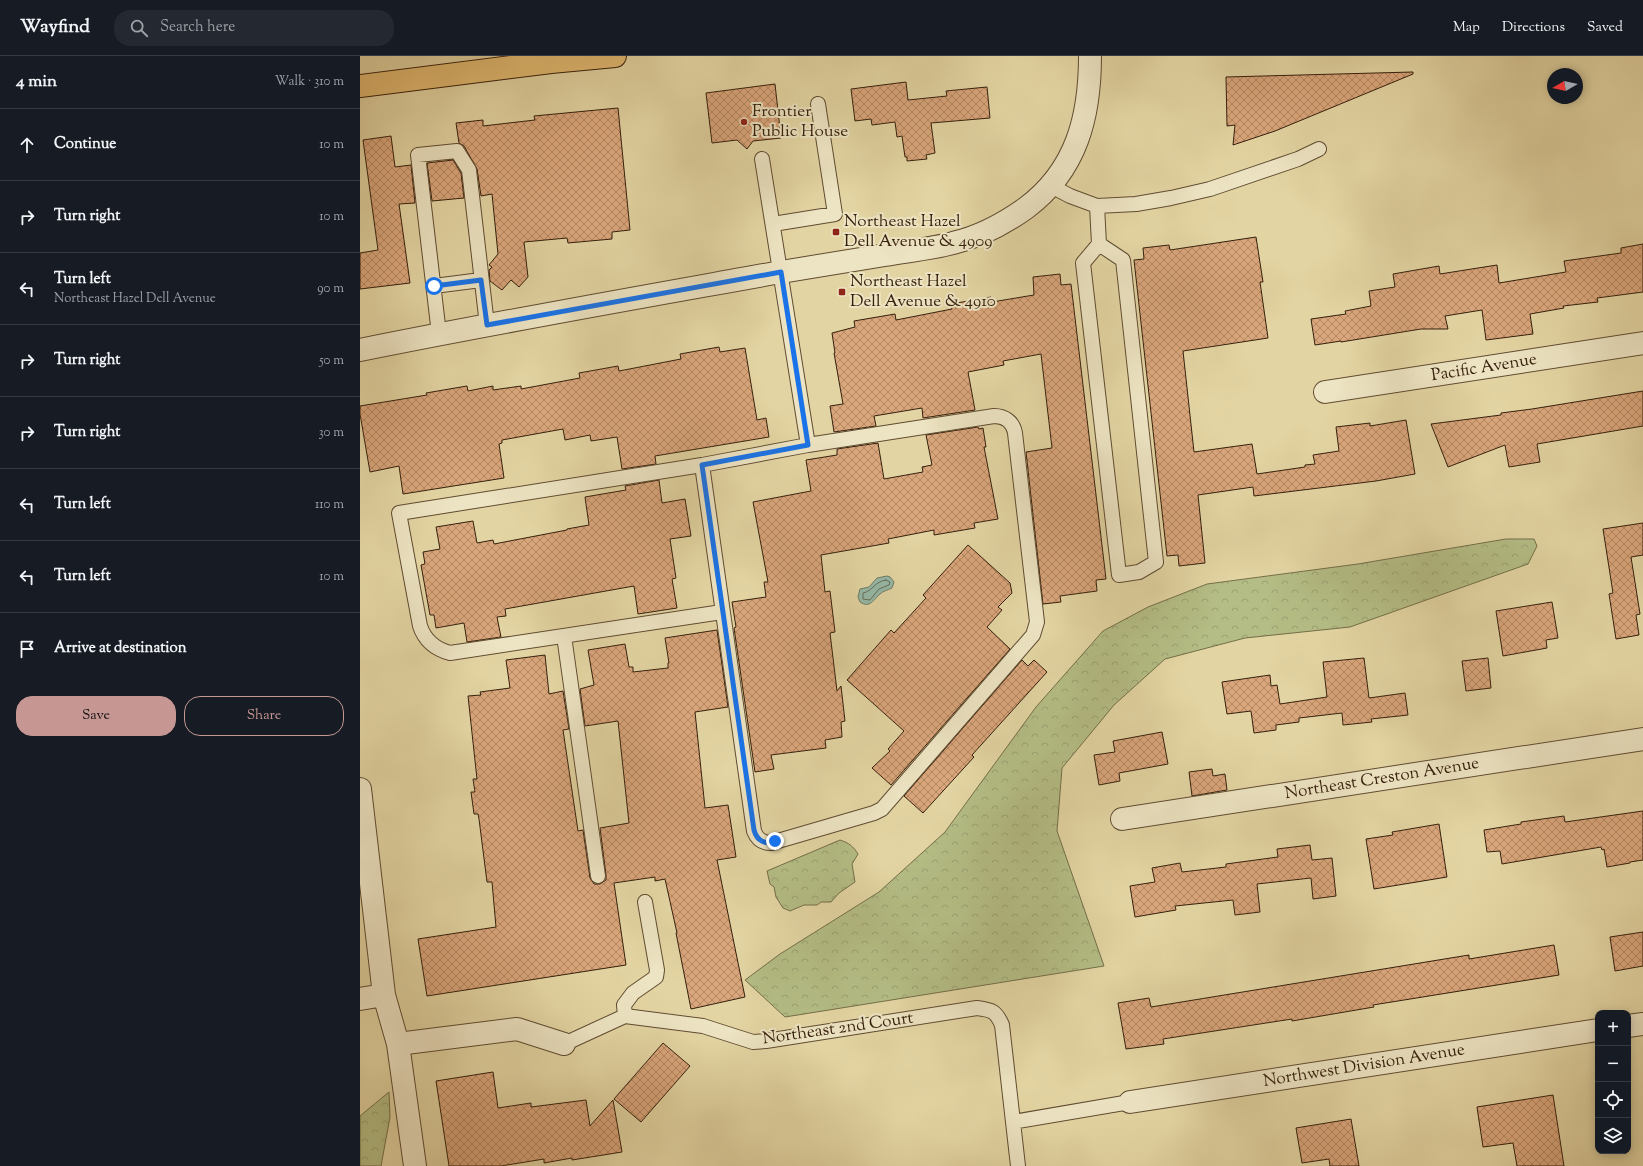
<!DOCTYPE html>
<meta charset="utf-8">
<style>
:root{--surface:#171b24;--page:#242831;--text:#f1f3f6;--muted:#9ea1a6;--line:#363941;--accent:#c59692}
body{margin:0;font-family:"Sorts Mill Goudy",serif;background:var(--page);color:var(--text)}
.controls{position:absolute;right:12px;bottom:12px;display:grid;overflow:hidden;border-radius:8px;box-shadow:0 2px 10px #0003}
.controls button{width:36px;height:36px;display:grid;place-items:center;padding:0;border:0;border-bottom:1px solid var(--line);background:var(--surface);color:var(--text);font:20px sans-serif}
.compass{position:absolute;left:1187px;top:12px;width:36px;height:36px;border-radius:50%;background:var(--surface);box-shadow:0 2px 10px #0003;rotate:261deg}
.stop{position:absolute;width:12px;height:12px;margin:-9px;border:3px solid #1a73e8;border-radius:50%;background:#fff}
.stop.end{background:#1a73e8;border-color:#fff;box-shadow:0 1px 4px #0008}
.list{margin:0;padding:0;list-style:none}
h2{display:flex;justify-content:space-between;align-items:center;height:52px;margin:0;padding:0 16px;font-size:17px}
h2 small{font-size:13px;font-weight:400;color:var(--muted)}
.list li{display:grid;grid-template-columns:26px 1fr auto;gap:12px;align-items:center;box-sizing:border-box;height:72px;padding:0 16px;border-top:1px solid var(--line)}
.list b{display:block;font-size:15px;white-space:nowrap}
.list p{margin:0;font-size:13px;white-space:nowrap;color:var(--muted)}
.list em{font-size:13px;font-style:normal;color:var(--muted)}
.actions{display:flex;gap:8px;padding:12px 16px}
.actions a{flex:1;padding:9px 0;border:1px solid var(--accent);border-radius:16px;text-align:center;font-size:14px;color:var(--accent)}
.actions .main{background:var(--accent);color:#111}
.icon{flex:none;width:22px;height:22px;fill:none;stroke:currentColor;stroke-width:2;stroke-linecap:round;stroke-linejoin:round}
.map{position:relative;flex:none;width:1283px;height:1110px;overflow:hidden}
header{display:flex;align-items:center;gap:24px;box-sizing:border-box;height:56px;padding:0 20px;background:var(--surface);border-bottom:1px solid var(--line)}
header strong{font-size:19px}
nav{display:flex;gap:22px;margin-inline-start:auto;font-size:14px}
.search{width:280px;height:36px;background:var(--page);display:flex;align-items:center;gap:10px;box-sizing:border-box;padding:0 14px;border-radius:16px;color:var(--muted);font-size:15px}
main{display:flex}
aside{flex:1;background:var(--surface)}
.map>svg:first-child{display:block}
.forest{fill:url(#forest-crowns);stroke:#746e48}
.water{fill:#95b9a7;stroke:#6f7b69}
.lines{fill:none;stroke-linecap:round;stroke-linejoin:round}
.shore{stroke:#656c5a;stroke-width:1}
.building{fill:url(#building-cross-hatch);stroke:#351f0c}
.service-casing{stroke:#604c32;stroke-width:16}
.minor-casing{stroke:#604c32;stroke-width:24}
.tertiary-casing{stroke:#604c32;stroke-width:24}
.motorway-casing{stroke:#351f0c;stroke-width:24}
.service{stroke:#ede4c3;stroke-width:14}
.minor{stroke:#ede4c3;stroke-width:22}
.tertiary{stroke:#ede4c3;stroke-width:22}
.motorway{stroke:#e2ba72;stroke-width:22}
.route{stroke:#1a73e8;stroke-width:5}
.poi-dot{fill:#8f2418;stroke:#ede4c3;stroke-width:1.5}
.labels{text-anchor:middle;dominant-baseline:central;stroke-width:4;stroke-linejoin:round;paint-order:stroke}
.poi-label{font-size:17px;fill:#351f0c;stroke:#ede4c3;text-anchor:start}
.street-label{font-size:17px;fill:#351f0c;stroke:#ede4c3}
</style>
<header>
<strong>Wayfind</strong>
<div class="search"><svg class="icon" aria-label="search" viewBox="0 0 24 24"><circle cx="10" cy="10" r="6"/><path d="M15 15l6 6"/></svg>Search here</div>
<nav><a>Map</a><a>Directions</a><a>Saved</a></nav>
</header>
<main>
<aside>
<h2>4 min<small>Walk · 310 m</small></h2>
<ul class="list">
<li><svg class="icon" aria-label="ahead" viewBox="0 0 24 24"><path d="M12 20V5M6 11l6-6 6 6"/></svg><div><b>Continue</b></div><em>10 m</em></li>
<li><svg class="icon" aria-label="right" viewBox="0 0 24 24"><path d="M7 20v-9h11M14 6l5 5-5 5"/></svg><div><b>Turn right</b></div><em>10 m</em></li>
<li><svg class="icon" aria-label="left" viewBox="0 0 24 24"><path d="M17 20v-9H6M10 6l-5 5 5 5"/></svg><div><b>Turn left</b><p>Northeast Hazel Dell Avenue</p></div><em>90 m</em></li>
<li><svg class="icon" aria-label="right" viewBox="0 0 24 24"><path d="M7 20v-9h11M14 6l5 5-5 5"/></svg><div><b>Turn right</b></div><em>50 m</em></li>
<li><svg class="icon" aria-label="right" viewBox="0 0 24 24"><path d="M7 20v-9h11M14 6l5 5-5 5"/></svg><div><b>Turn right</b></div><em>30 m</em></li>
<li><svg class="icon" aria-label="left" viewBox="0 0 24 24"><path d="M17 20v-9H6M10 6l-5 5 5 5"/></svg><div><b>Turn left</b></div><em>110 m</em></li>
<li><svg class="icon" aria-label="left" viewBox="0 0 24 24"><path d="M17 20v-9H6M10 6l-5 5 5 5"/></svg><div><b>Turn left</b></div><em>10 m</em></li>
<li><svg class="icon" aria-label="arrive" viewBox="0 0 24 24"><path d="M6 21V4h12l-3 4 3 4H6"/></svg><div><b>Arrive at destination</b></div></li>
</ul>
<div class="actions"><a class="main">Save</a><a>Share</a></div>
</aside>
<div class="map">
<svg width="1283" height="1110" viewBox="0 0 1283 1110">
<defs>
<pattern id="forest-crowns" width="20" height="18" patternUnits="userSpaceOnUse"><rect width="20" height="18" fill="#b4bd85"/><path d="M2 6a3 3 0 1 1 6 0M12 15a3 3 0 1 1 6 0" fill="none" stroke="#9ba272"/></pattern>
<pattern id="building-cross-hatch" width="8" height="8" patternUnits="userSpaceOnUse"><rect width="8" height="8" fill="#daa67b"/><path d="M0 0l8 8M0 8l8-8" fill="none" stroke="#b28763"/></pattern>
</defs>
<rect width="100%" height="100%" fill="#e3d5a3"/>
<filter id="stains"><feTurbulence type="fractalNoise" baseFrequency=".005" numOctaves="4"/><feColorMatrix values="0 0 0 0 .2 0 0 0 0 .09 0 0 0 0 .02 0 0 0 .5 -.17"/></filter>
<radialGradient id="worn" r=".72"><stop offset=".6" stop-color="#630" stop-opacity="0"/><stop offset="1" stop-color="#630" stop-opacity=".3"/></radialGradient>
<path class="forest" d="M1146,483h28l3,7 -9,18 -178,63 -105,11 -80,21 -51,46 -52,63 -5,63 47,135 -319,51 -40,-37 35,-26 99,-62 66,-60 91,-125 67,-76 45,-24 59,-23 151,-20z
M480,784c9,3 13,6 18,14l-6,10 3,18 -16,11 -8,9h-10l-4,3h-13l-14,6 -7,-3 -7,-11 -2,-10 -4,-3 -3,-13z
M29,1036l1,25 -9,49h-21v-50z"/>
<path class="water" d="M527,520l3,1 4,5 -2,6c-4,2 -9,3 -12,6 -6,5 -10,15 -20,8l-2,-5 2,-8 9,-2 8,-9z"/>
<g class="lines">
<path class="shore" d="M526,524l4,2 -1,3 -10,4 -9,11 -7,-1v-6c10,-2 12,-12 23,-13z"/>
</g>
<path class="building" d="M1053,16v2l-138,57 -42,14 2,-20 -8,1 -1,-49z
M546,26l2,18 39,-4 -1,-5 41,-4 3,31 -59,5 4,30 -9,2 1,4 -20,2v-4h-2l-3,-21 -5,1 -2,-15 -23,3 -1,-6 -16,2 -4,-32z
M415,28l6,54 -28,3 -6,8 -10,-9 -25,3 -6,-50z
M258,52l12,122 -18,2v7l-44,4 -1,-5 -43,4 4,35 -9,10 -8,-7 -9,10 -12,-9 -1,-11 3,-3 -3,-2 9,-11 -6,-60 -11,2 -4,-27 -13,-23 -5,-3 -3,-20 27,-3v6l52,-6 -1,-4z
M31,80l4,31 16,-2 4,38 -16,1 11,79 -50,6v-36l18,-3 -15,-110z
M93,104l8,13 3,25 -32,3 -5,-38z
M896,181l7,45h-3l8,56 -85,13 11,101 58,-8 5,30 48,-7v-2l10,-1 -2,-9 26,-4 -3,-24 34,-4v3l36,-6 9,54 -39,7 -122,15 -1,-9 -55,8 7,68 -26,3 -1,-11 -11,1 -33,-296 10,-1 -1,-11 26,-3 1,5z
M1283,188v48l-46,6 1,4 -35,4 1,2 -34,6 3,20 -47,6 -4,-30 -37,6 3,13h-27l-80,13v-1l-26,4 -4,-26 35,-5 -1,-3 26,-5 -2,-15 26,-4 -2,-13 46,-8 1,8 57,-9 2,18 67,-11 -2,-11 57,-8v-5z
M700,218l1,11 10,-1 35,295 -10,1 1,11 -37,5 1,6 -18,2 -17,-152 26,-4 -11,-94 -38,7 1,4 -36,7 7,38 -52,8 -1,-10 -48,8 2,10 -42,6 -4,-26 13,-2 -9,-51h1l-3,-20 23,-6 -1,-6 41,-7 1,6 56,-11 -1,-5 40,-7 1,5 42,-7 -1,-18z
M359,291l1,5 25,-4 12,72 9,-2 3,19 -114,19 1,8 -34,5 -5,-32 -26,4 -1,-6 -25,5 -2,-11 -61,11v3l-3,1 5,34 -101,16 -4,-28 -29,6 -10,-58v-8l67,-11 -1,-2 41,-7 1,5 25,-5v4l28,-4v3l59,-11 -1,-5 39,-7 1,5 62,-12 -1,-5z
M1283,335v35l-106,18 3,18 -31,5 -4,-22 -57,22 -17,-43 70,-9v-2l31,-4z
M618,371l1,2 4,-1 3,19h-2l14,72 -24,4 1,5 -41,7v-5l-46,9 1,4 -68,12 4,37 5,-1 5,41 -5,1 7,58 4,-5 4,35 -4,1 1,15 -17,3 1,8 -55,7 3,14 -19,3 -21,-144 2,-1 -4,-25 34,-5 -2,-15h4l-15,-80 58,-11 -5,-31 31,-5v-6l41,-6 6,36 39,-7 -1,-5 10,-2 -6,-30z
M299,424l3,23 23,-4 6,37 -21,3 6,39 -4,1 5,29 -39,6 -4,-28 -129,23 1,7 -9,1 4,20 -34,5 -3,-19 -28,5 -2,-13h-4l-9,-50 4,-1 -2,-12 17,-3 -4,-22 37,-6 4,22 16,-3 1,4 73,-14v-1l22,-4 -4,-28 41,-7 -1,-4z
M1283,467v32l-12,2 9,57 -4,1 3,20 -23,4 -7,-45 4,-1 -10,-64z
M608,489l42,38 2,10 -14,14 4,3 -15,17 23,22 -119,136 -19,-17 18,-17 -2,-2 16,-18 -57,-51 44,-50 3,3 32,-35 -3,-3z
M1192,546l6,36 -12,2 1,8 -44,8 -7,-45z
M357,574l11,77 -33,5 10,96 23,-3 8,52 -19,3 28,137 -54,12 -15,-76h1l-12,-54 -10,2v-4l-41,6 12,82 -199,31 -9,-57 78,-12 -4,-45h-5l-8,-63 -1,-5h-4l-3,-22h4l-2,-13h4l-9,-83 13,-1 -1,-3 30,-4 -4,-28 39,-5 4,39 14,-3 6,38 -6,1 15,101 5,-1 7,48 4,6h6l6,-4v-5l-6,-47 29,-5 -11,-102 -33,5 -5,-37 14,-4 -6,-35 37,-6 4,23h4v5l35,-4v-5h1l-4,-25z
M1004,602l5,40 36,-5 3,22 -37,4 1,3 -29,3 -1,-12 -43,5v4l-23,3v5l-22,3 -3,-22 -24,3 -5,-32 48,-7 1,11 6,-1 3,19 47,-7 -4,-35z
M1128,602l3,30 -25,3 -4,-30z
M662,604l6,6 6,-6 13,12 -75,83 2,2 -51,56 -19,-17z
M802,676l6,32 -49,9 1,8 -21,4 -5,-30 21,-3 -2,-11z
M852,713l1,7 12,-2 2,16 -35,6 -3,-24z
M1283,755v49l-13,2v1l-23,4 -3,-18 -2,1 -1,-3 -99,17 -2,-13 -13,1 -3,-22 37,-6v-2l43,-6 1,6z
M1079,768l8,53 -73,12 -8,-50 27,-4 -1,-3z
M950,789l2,15 20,-2 4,38 -23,3 -2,-21 -54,6 3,28 -25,3 -2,-15 -58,6 1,4 -41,7 -5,-31 25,-4 -3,-14 28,-5 2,9 44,-5v-3l52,-7 -1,-8z
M1283,876v34l-28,5 -5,-34z
M1194,889l5,30 -186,30 1,2 -82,14v-2l-129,20 1,5 -38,5 -8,-46 31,-5 2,9 318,-52v4z
M303,987l27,23 -49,56 -27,-23z
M133,1016l5,36 33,-5v4l55,-7 4,26 23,-26 9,52 -50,8v-2l-28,5v-4l-43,7h-52l-13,-85z
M1193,1039l11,71h-47l-4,-23 -30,4 -6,-40z
M991,1063l8,47h-29l-1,-7 -27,4 -6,-35z"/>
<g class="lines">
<g class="service-casing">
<path id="service" d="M402,103l46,286
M691,130l19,10 27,10 39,-2 35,-6 39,-9 88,-30 21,-10
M737,150l2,38 -16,19 36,312 20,-3 17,-10 -33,-302 -24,-16
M413,168l62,-10 -17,-110
M74,230l47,-6
M79,278l-21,-179 39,-4 12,19 18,155
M342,409l52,366c3,8 8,12 17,12l103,-30 8,-4 151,-174 4,-13 -22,-189c-2,-11 -10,-17 -21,-17l-186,29 -106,20 -303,48 21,113c5,15 15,23 30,27l272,-41
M204,580l34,240
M265,960l-1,-11 9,-12 23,-16 1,-7 -12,-68
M204,988l61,-28 78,10 50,16 13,-1 211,-33c15,2 19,3 25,17l16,141
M653,1066l117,-20"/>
</g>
<g class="minor-casing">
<path id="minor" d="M965,336l318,-49
M0,733l24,206 14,49 17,122
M762,763l521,-80
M0,943l24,-4
M1268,970l15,-2
M38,988l119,-15 47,15
M770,1046l468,-72"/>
</g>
<g class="tertiary-casing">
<path id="tertiary" d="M0,294c138,-28 276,-52 415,-77 36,-6 73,-12 110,-18 22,-4 46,-6 68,-12 26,-6 52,-20 73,-35 51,-38 64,-92 64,-152"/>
</g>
<g class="motorway-casing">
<path id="motorway" d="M0,30l191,-24 64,-6"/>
</g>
<use href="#service" class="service"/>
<use href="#minor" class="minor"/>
<use href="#tertiary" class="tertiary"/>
<use href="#motorway" class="motorway"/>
</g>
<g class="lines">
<path class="route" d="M74,230l47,-6 6,45 294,-53 27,173 -106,20 52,365c3,11 11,15 21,11"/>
</g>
<g class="poi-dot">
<circle cx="384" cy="66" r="4"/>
<rect x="472" y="172" width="8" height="8" rx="2"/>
<rect x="478" y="232" width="8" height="8" rx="2"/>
</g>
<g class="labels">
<g class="poi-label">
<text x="392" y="56">Frontier<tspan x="392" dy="20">Public House</tspan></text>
<text x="484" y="166">Northeast Hazel<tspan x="484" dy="20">Dell Avenue &amp; 4909</tspan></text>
<text x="490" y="226">Northeast Hazel<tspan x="490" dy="20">Dell Avenue &amp; 4910</tspan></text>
</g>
<g class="street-label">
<text transform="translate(1124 312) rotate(-9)">Pacific Avenue</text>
<text transform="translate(1022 723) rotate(-9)">Northeast Creston Avenue</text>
<text transform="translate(478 973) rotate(-8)">Northeast 2nd Court</text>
<text transform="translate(1004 1010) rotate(-9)">Northwest Division Avenue</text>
</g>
</g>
<rect width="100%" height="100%" filter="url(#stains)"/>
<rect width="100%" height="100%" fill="url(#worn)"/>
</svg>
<div class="controls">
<button>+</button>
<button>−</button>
<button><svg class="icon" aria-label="locate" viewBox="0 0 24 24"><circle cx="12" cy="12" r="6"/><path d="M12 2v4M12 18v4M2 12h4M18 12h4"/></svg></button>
<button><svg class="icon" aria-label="layers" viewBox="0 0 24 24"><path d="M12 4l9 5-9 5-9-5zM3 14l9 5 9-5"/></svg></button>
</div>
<svg class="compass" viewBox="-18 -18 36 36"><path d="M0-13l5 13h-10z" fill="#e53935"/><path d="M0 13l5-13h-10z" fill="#9ea1a6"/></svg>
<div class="stop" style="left:74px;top:230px"></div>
<div class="stop end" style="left:415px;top:785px"></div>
</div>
</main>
